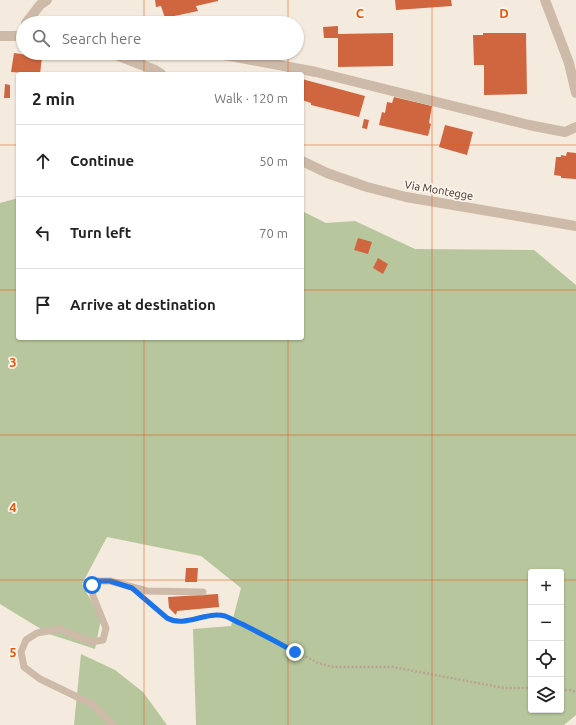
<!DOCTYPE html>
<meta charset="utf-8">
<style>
:root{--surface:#fff;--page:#f2f2f2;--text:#222;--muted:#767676;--line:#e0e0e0}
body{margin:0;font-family:Ubuntu,sans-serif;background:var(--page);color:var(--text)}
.controls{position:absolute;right:12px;bottom:12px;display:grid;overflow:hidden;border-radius:4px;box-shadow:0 1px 3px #0004}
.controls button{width:36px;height:36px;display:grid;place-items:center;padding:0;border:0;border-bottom:1px solid var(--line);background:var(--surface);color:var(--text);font:20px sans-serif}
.stop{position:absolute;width:12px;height:12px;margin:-9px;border:3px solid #1a73e8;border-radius:50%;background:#fff}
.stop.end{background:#1a73e8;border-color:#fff;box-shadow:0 1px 4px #0008}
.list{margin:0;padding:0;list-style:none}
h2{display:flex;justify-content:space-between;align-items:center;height:52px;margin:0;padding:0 16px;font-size:17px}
h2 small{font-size:13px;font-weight:400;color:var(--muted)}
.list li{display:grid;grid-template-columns:26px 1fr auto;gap:12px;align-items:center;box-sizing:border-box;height:72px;padding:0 16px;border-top:1px solid var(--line)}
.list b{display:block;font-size:15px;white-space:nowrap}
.list em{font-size:13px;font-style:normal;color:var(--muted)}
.icon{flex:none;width:22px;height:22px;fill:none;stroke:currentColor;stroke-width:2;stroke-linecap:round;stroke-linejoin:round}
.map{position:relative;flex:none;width:576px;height:725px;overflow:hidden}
.search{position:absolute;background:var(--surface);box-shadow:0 1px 3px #0004;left:16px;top:16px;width:288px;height:44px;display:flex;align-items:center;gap:10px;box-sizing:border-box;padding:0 14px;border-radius:22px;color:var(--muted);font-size:15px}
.panel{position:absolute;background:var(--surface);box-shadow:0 1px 3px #0004;left:16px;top:72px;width:288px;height:268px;border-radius:4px}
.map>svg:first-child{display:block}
.green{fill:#b7c69c;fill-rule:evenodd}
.building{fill:#d06640}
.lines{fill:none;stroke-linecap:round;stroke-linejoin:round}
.path{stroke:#baa492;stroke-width:2.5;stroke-dasharray:2 2;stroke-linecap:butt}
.service{stroke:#cebaa8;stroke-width:7}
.minor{stroke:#cebaa8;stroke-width:10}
.tertiary{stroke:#cebaa8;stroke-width:10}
.route{stroke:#1a73e8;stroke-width:5}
.grid{fill:none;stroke:#e8590c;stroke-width:1;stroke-opacity:0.55}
.labels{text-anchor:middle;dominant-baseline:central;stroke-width:3.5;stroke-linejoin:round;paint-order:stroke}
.street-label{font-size:11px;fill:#3b2f29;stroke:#fcf4eb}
.grid-label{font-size:13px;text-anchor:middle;font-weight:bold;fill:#e8590c;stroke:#fcf4eb;stroke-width:3.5;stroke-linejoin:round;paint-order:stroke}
</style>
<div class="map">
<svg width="576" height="725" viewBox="0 0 576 725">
<rect width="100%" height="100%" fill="#f5eade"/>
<path class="green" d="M18,198v140h284v-127l24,12 29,-2 60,28 119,1 42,35v430l-12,10h-368l-3,-96 38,-3 10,-38 -40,-32 -94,-19 -25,47 19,35 -6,30 -46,-15 -49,-30v-401zM531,572h30v138h-30z
M81,654l34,16 28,22 24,33h-93z"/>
<path class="building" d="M155,0h63v1l-22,5 2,5 -33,7 -4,-12 -5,1z
M395,0h56l1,6 -56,4z
M338,26v8l55,-1v33l-55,1v-29h-14l-1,-11z
M483,33h43l1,61 -43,1v-30h-10l-1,-30h10z
M14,53l28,4 -2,17 -29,-2z
M302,79l63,17 -6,21 -48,-12v-2l-9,-3z
M5,84l5,1v13h-6z
M394,97l38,9 -3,17 2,1 -3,12 -49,-11 3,-13 3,1 2,-11 5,1z
M364,119l5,1 -2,9 -5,-1z
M445,125l28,7 -6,23 -28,-8z
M567,152l9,1v26l-15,-1v-2l-7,-1 2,-18h5v-2l5,1z
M358,238l14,4 -4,12 -14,-4z
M378,258l10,6 -5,10 -10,-6z
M186,568h12l-1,14h-12z
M218,594l1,13 -42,4 -1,4 -7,-7 -1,-11z"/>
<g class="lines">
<path class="path" d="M147,601l20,17 6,3h10l23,-6 18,1 41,19 53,28 15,4h60l111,21h27
M561,690h10l5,2"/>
<path class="service" d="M113,725l-21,-21 -52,-25 -16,-12 -3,-15 5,-12 11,-7 23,-4 31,13 12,-2 3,-12 -13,-32 -1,-11 5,-4h13l37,10 56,1"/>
<path class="minor" d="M545,0l24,63 7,30
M26,23l14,-18 7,-5
M185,53l40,2 91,17 213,53 36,7 11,-5
M119,55l48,-2"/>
<path class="tertiary" d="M0,36h23
M111,53l44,17 6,4
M302,161l25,12 40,14 39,10 170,29"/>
</g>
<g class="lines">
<path class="route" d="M92,585l5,-4h13l22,7 35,30c18,10 38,-7 58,-2 6,2 11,6 17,8 18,9 35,18 53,28"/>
</g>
<path class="grid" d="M144,0v23M288,0v23M432,0v725M144,53v21M288,53v21M0,145h18M302,145h274M0,290h18M302,290h274M144,338v387M288,338v387M0,435h576M0,580h531M561,580h15"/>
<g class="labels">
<g class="street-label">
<text transform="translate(439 190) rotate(10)">Via Montegge</text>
</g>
</g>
<g class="grid-label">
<text x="360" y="18">C</text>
<text x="504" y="18">D</text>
<text x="13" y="367">3</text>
<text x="13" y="512">4</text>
<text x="13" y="657">5</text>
</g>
</svg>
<div class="controls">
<button>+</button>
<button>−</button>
<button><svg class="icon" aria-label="locate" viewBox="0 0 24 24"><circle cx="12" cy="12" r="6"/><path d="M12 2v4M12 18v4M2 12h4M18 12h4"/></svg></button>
<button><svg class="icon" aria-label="layers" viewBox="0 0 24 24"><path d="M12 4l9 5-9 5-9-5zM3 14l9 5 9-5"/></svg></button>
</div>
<div class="stop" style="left:92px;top:585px"></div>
<div class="stop end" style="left:295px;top:652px"></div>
<div class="search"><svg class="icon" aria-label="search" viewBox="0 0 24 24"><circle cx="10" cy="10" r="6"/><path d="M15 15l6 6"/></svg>Search here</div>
<section class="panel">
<h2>2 min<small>Walk · 120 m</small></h2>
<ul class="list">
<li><svg class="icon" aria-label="ahead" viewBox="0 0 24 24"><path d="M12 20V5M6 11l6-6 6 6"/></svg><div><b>Continue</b></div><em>50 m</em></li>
<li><svg class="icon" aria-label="left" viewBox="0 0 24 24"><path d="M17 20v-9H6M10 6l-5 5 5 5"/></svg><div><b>Turn left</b></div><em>70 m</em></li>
<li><svg class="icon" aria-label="arrive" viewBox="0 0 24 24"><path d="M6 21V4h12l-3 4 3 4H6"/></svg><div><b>Arrive at destination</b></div></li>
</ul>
</section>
</div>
